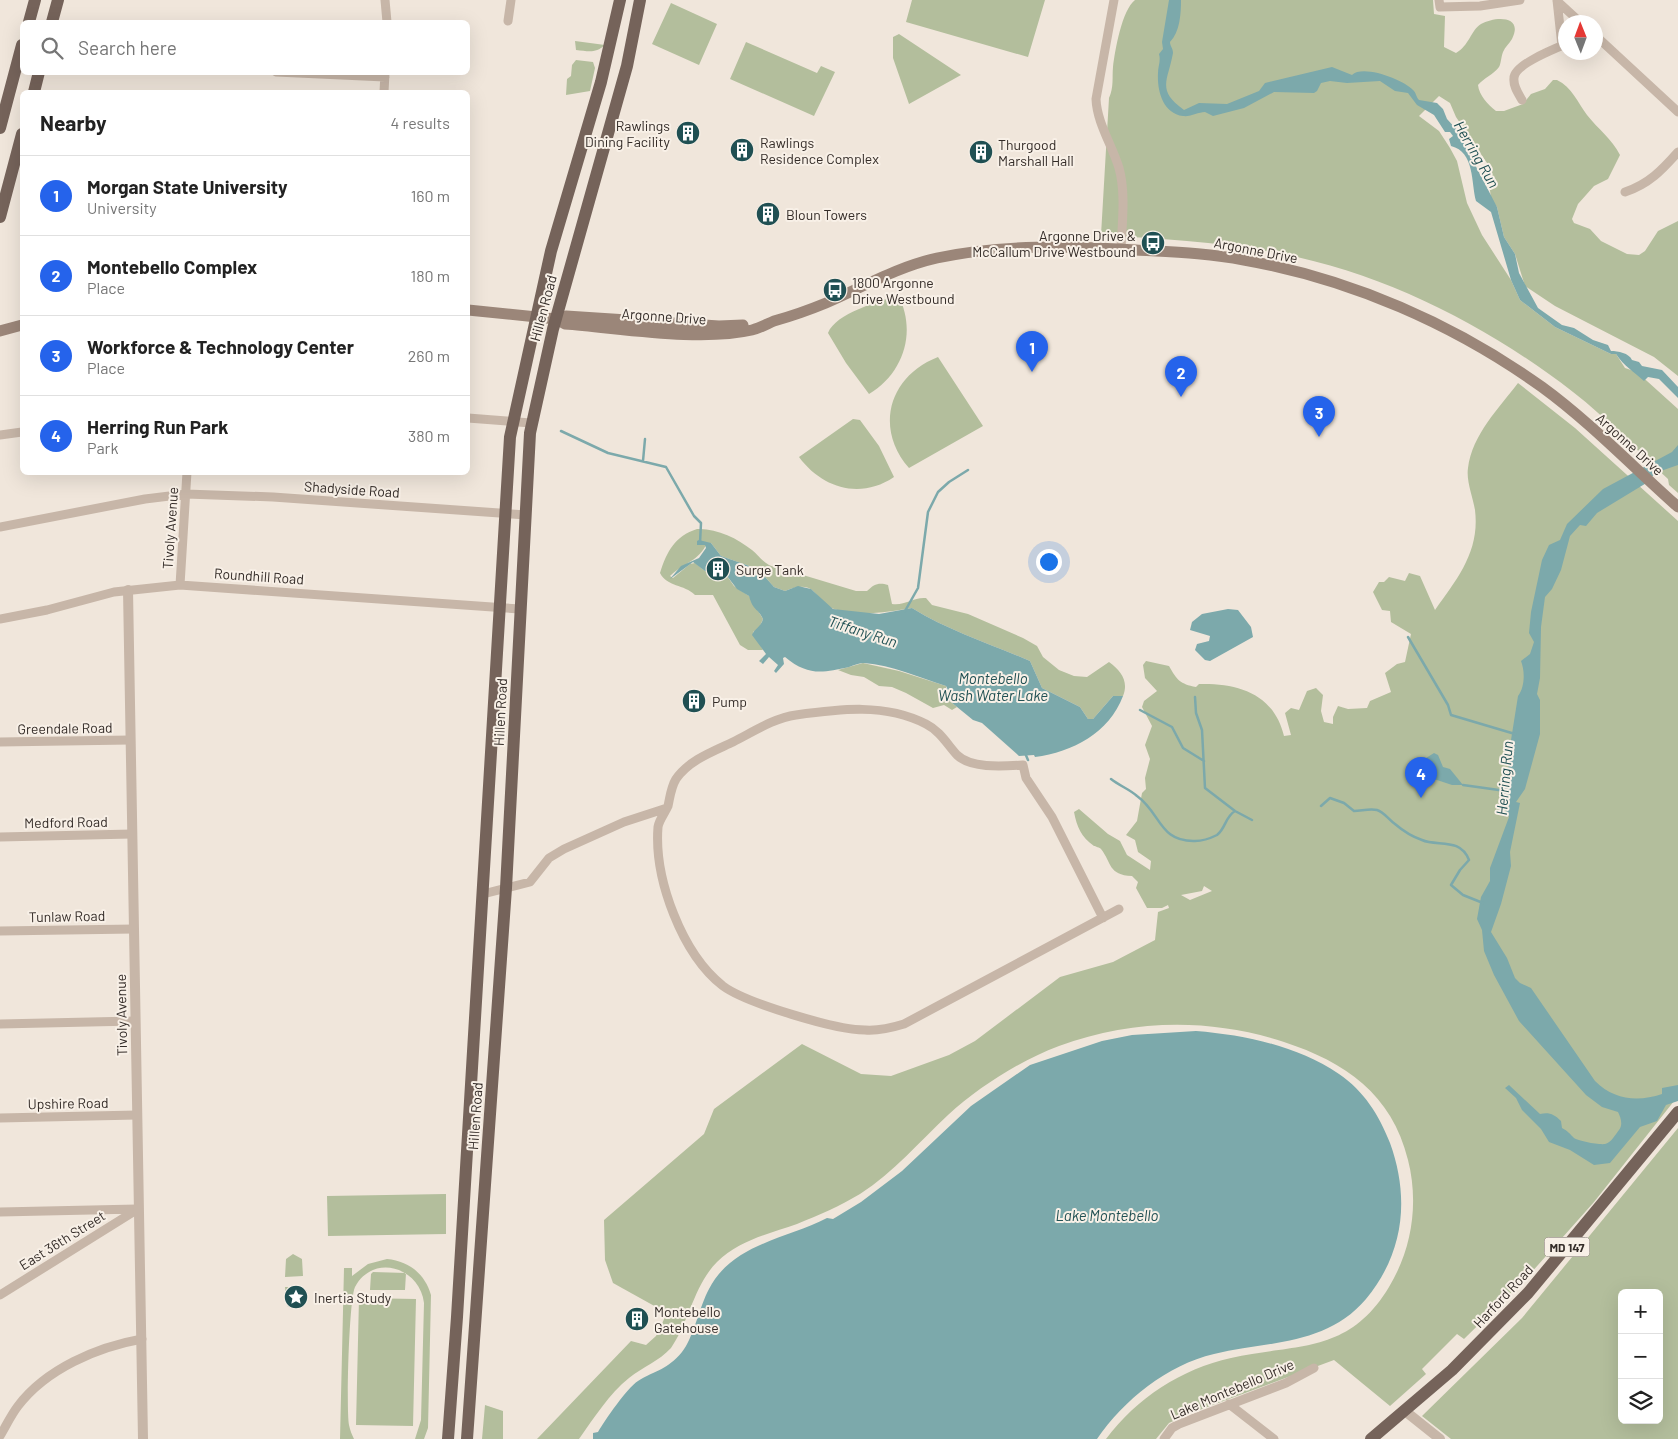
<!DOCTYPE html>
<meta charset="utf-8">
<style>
:root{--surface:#fff;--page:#f6f6f6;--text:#222;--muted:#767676;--line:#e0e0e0;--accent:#2563eb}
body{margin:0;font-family:Barlow,sans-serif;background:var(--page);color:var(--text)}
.controls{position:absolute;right:15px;bottom:15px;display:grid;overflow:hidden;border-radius:8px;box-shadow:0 5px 20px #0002}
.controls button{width:45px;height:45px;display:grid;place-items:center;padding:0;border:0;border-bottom:1px solid var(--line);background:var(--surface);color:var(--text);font:25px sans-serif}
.compass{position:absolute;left:1558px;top:15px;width:45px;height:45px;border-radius:50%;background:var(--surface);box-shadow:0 5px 20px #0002;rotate:359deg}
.you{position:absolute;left:1048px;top:561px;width:18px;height:18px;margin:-12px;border:4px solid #fff;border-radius:50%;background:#1a73e8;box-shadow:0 0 0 8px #1a73e833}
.badge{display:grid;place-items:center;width:32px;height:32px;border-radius:50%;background:var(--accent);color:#fff;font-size:16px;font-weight:700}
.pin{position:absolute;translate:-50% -41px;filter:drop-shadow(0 1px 2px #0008)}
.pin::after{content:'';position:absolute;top:26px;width:18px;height:15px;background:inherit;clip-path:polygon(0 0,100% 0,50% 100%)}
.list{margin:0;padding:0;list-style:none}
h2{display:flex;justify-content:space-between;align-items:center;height:65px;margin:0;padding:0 20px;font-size:21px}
h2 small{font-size:16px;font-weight:400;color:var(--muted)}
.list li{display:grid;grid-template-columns:32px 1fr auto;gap:15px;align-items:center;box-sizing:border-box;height:80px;padding:0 20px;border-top:1px solid var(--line)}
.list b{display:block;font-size:19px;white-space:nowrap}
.list p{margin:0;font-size:16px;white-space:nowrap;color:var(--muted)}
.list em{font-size:16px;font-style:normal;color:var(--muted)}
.icon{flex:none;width:28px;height:28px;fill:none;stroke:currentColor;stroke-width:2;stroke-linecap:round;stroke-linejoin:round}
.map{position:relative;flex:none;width:1678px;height:1439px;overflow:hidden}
.search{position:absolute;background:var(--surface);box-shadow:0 5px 20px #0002;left:20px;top:20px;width:450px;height:55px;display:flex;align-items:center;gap:12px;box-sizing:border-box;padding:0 18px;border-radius:8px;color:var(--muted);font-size:19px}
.panel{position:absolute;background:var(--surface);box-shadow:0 5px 20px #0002;left:20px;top:90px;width:450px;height:385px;border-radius:8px}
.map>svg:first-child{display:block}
.green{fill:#b3be9c;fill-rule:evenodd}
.water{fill:#7ca9ab}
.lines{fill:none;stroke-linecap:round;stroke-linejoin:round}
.stream{stroke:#7ca9ab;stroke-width:2.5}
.minor{stroke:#c7b6a8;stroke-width:9}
.tertiary{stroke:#c7b6a8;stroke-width:10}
.secondary{stroke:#9b8679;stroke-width:11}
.primary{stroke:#75635a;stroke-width:12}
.labels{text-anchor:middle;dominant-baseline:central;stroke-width:4;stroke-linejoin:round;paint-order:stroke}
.shield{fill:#f8f0e7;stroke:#6f6761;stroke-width:1}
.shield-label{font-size:12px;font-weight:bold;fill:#342c28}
.poi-label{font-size:14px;fill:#342c28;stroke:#f8f0e7;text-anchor:start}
.street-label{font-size:14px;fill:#342c28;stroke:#f8f0e7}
.water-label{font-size:15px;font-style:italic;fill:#205053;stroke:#f8f0e7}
</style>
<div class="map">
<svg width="1678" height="1439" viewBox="0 0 1678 1439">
<rect width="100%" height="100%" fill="#f0e6db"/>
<path class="green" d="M912,0h133l-17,57 -122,-35z
M1135,0h298l1,14 11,2 -1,31 12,6c13,-7 15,-23 25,-29 14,-8 43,-9 31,15 -3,5 -7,8 -9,13 -2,5 -2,12 -4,15 -5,7 -15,11 -21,18 1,10 10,20 18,26h8l19,-7 8,-10 14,-5 8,-9h4c15,7 21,23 30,35 11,14 25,24 33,40l-12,24 -14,7 -16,18 -6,15 2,4 16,6 11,12 26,13 12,1 6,-4 13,-20 20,-10v155l-24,-19 -99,-51 -30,-20 -10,-32 -11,-17 -7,-30 -6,-8 -4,-36 -31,-46 -6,-14 -11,-7 -20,20 20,15 11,17 7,13 10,42 15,32 29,45 9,20 35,27 56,27h5l9,14 12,4 41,37v84l-9,-8 -1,-6c-31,-28 -61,-61 -95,-87 -84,-65 -186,-118 -291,-138 -60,-12 -120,-15 -181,-19l8,-137c5,-11 3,-20 4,-31 2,-17 9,-57 22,-67z
M671,3l46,21 -18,41 -47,-21z
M899,34l62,41 -52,29 -16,-46v-21z
M575,41l30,4c-10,9 -17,6 -29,5z
M746,42l71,31 4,-7 14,6 -21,44 -84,-37z
M576,60l17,2 2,6 -5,23 -24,4 1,-16 4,-3 1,-11z
M898,295c19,36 6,78 -29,99l-23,-31 -18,-30c8,-20 50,-31 70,-38z
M938,357l45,69 -74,42c-35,-40 -20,-92 29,-111z
M1518,383l57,45 103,93v575l-84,106 -64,72 -66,65 -7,-5 -35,35 4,5 -36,32 -56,-46 -148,55 -17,8 -13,16h-50c31,-41 75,-70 125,-81 66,-15 117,-3 158,-71 23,-38 30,-84 19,-127 -16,-66 -63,-98 -124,-118 -74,-24 -151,-23 -225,4 -40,15 -80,41 -111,69 -29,27 -54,57 -88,79 -20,12 -41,21 -63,30 -28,10 -58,16 -80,38 -23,23 -28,60 -46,86 -12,13 -28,19 -42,30 -20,16 -35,40 -50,61h-42l94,-98 15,4 10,-9 11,-23 -54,-30 -8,-23 -1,-40 100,-86 10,-25 88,-65 59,30 30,2 58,-21 26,-14 85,-64 53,-15 42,-22 3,-28 11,-4 -1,-3 -6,3h-15l-11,-20 2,-6 -6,-6c-24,-1 -20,-13 -31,-27 -1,-1 -6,-3 -7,-3 -13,-9 -17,-19 -20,-34l5,-3 29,25 12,7 7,14 23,15 1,-9 -13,-9 -3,-12 -9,-5 11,-14 5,-28 4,-4 -1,-11 5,-19 -5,-14 7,-19 -10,-19 2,-6 13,-10 -12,-13 -2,-13 3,-4 23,5c8,14 11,18 27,21l3,-3c40,-1 75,10 85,52l7,-1 -6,-22 6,-5 8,2 8,-19 9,-3 7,7 -2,16 3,11 9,2v-7l5,-11 10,3 19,-1 3,-7 21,-9 -6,-19 12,-9 8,-2 6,-28 -20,-12 -1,-11 -8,-1 -9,-18 6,-10h5l5,-5 16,4 4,-8 11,3 15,34c23,-32 45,-59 40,-100 -2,-13 -9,-29 -7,-42 4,-33 31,-60 50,-85zM1204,886l8,5 -22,9 -9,-5 21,-4z
M853,419l7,1 19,26 15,31c-34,23 -72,11 -95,-20z
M697,529c19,-1 40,9 55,21 6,5 10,11 17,15 11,6 23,3 34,10l53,16h11c7,-7 12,-9 21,-6l4,19c13,2 21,-7 34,-6l6,7 36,9 55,24 14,8 6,11 16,13 15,6 13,1 22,-15c12,9 20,19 14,34h-10l-20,23h-5l-8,-12 -38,-19 -12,-27c-39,-17 -81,-30 -118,-53 -23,4 -55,9 -78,1 -21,-7 -15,-32 -49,-18l-11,-4 -16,-18 -37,-13 -10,-13h-4c-8,18 -22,19 -37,33l3,2 17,-14 5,-1 10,8 22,5 7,10 15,10 14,23 -4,9 -6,4 10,18h-15l-8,-5 -27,-50h-18c-11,-11 -28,-8 -35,-22 7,-22 15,-37 37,-44z
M863,663l36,8 47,15v12l11,9 -5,3 -8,-5 -11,3 -27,-15 -14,-6 -13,-1 -15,-9 -13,-2 -13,-5z
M1678,1128v311h-227l-29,-23 100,-98zM1622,1293h37v127h-37z
M446,1194v40l-118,2 -1,-40z
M293,1254l9,5 1,17 -18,1 1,-18z
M387,1259c22,2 38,15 44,36l-3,133 -4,11h-9l6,-19 3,-117c-4,-36 -51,-50 -69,-16 -6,12 -9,121 -6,138 1,5 3,10 5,14h-14l4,-171h8v8l16,-12z
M373,1272l33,1 -1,17h-35l1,-16z
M285,1287h19c0,10 2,19 -9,22l-8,-3z
M359,1298l57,1 -3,127 -57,-1z
M485,1405l18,6v28h-21z"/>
<path class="water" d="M1169,0h12c0,13 -1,32 -11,42 0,4 3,6 3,11 -5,28 -17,37 11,57l15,-7 28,1 32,-13 6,-8 67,-16 20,8c11,-11 52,5 61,15 3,2 3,7 6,10l18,3 6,6 4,10 10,11 40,77 7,30 11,17 4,19 19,35 24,17 12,3 19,12 15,5 3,6c7,0 18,2 21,9l7,2 3,4 20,4 16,17v11l-19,-19 -11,-2 -4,4c-11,-10 -20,-15 -28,-27h-5l-56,-27 -35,-27 -9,-20 -20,-68 -15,-11c-5,-18 -1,-49 -25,-55l-2,-7 4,-3 -3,-4h-5l-11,-17 -17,-10 -9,-12 -13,-2 -15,-10 -33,2 -17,-2 -9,2 -4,8 -3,2 -40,-1 -30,16 -31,8 -8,-4c-7,0 -14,5 -22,4 -21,-3 -26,-27 -25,-43 0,-7 3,-12 1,-19l4,-5 -1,-7z
M1678,445v20l-23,8 -7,9 -51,31 -11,13 -6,-1 -10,11 -9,34 -9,19 -7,8 -4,30 -1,51 -3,16 3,6v34l-15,55 -9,13 4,1 -10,49 1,14 -10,38 -10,28 16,26 8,20 5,5 11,5 64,93c19,19 43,21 67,13v-6l16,-3v16l-12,4 -9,16 -17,6 -30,36 -16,2 -24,-15 -21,-8 -8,-13 -19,-19 -6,-12 -11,-10 4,-3 31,29c9,-2 14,0 21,7l1,7c6,3 8,6 12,10 4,3 25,7 31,6 6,-1 10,-9 14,-14 4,-5 2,-12 -1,-18l-16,-5 -16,-12 -67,-74 -25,-46 -10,-24 -2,-21 -5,-11 4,-22 9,-16v-13l19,-51 -5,-10v-19l4,-16 3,-32 7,-44c7,-9 7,-25 3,-35l9,-7 4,-12 -5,-9 2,-21 11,-52 7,-15 11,-5 7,-16 36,-35 69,-37z
M699,540l12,3 10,13 37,13 16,18 11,4 13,-5 13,3 22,20 46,5 33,-6c37,23 79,36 118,53l12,27 38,19 8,12h5l20,-23h10c-14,37 -50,56 -88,61l-1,-2 -15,1 -37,-33 -9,-3 -27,-22 -6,-2 -1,-6 8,-2 -1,-2c-26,-8 -54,-21 -82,-23 -4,0 -10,2 -15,4 -27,6 -41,9 -64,-10l-2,1 1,6 -8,9 -2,-2 4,-6 -9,-8 -6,7 -4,-3 7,-7 -14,-19c2,-6 9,-8 11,-16 -5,-11 -10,-8 -14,-23l-12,-7 -10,-13 -22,-5 -12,-9 -23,17 11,-13 18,-8 7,-10 -1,-3h-8v-4z
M1228,609l10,1 13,17 2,10 -43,24 -5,-1 -10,-10 2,-6 12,-3 1,-5 -20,-6 2,-8 10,-8z
M1434,753l4,2 5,12 7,2 13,16h-11l-33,-11 -1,-11z
M1196,1031c50,4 101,15 143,43 25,17 40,41 51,69 20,55 14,110 -24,156 -40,47 -98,42 -152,55 -47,11 -90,46 -117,85h-504v-6l5,-1c7,-12 29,-44 40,-51 18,-11 29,-11 44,-29 11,-13 18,-47 27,-63 23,-45 77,-50 118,-71l6,1 28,-17 41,-31 69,-65 59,-41 72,-24 30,-6z"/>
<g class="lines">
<path class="stream" d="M561,431l47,22 58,14 28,49 7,7 -1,20
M643,461l2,-22
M905,611l13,-23 10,-76 10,-20 11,-10 19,-12
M1408,637l40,68 3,10 64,19
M1195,697l1,16 6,17 3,58 30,23 17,9
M1140,710l32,17 11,21 21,13
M1025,753l3,7
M1111,779c9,7 18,10 26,17 24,17 22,46 58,45 6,0 16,-3 22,-6 9,-7 8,-18 18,-24
M1463,785l43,6
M1321,806l9,-8 14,5 10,8c7,0 16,-3 23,-1 7,2 12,10 18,14 7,6 18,13 27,16 15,7 38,-3 47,20l-9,10 -9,15 12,10 20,8"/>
<path class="minor" d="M385,0l2,22
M1114,0l-18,99c1,24 16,46 23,69 7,25 3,56 2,81
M1439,0l1,7 40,-1 40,-6
M1557,0l5,46
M1557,1l23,21
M508,21l3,-21
M1596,36l82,76
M276,72l109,5
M384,92l1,-19
M1522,100c-4,-7 -9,-14 -8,-22 0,-13 40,-29 52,-34
M1625,192c24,-8 37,-22 53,-40
M468,418l63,5
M0,435l22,-3
M0,527l145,-28 41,-5 87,3 253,18
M180,585l7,-113
M0,619l47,-9 67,-18 66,-7 340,24
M0,742l130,-2
M0,837l132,-3
M483,894l47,-12 19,-24 15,-9 60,-27 43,-14
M1103,918l-51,-101 -26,-39 -3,-13c-18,1 -52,4 -66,-10 -10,-11 -17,-24 -31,-31 -41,-21 -86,-15 -130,-9 -22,3 -43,17 -63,27 -19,9 -44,18 -57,37 -5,8 -6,18 -8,27 -3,7 -9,14 -10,21 -4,52 24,127 65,159 23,17 113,44 142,44 13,1 26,-2 39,-6l215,-115
M0,931l134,-2
M0,1024l135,-3
M0,1118l137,-3
M0,1212l137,-3
M0,1295l138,-86
M1229,1404l45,35
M0,1436c6,-10 11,-21 18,-30 28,-37 79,-59 124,-67
M1164,1439l8,-11 7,-4 107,-41 28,-15"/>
<path class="tertiary" d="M128,590l15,849
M1405,1411l35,28"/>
<path class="secondary" d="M468,310l88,9 10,-3 153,10 24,-1
M556,319l9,5c55,4 135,18 187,6 8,-2 15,-6 22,-9 18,-5 35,-11 52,-18 37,-16 71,-36 111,-45 66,-14 132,-12 199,-8 36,2 72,3 108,10 107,19 210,64 298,127 48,35 91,80 136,120
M0,331l22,-6"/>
<path class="primary" d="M29,22l6,-22
M52,22l6,-22
M34,92l5,-20
M0,128l22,-83
M0,217l22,-83
M448,1439l9,-122 53,-880 41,-186 50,-169 19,-82
M467,1439l39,-551 24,-455 23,-104 74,-263 13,-66
M1371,1439l81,-69 76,-77 150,-181"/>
</g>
<defs>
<g id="building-disc" transform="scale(1.25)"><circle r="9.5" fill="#205053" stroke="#f8f0e7"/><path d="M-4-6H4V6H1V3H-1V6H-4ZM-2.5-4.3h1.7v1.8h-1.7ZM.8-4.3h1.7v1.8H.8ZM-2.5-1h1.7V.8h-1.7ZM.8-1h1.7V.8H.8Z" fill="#fff"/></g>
<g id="bus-disc" transform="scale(1.25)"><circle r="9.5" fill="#205053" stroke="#f8f0e7"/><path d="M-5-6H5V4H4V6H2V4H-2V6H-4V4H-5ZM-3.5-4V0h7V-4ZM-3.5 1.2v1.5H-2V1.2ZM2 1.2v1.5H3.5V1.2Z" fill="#fff"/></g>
<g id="sight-disc" transform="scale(1.25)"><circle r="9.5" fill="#205053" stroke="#f8f0e7"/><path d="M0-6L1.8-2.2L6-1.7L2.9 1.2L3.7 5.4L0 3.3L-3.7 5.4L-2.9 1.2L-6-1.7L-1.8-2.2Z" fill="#fff"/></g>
</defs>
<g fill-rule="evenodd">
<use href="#building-disc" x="688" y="133"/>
<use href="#building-disc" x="742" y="150"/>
<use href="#building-disc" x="981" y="152"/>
<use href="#building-disc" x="768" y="214"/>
<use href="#bus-disc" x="1153" y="243"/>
<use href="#bus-disc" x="835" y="290"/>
<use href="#building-disc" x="718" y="569"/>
<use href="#building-disc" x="694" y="701"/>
<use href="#sight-disc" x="296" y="1297"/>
<use href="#building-disc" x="637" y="1319"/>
</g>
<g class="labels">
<rect class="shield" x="1544.5" y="1237.5" width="45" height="19" rx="4"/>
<g class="shield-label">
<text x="1567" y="1247">MD 147</text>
</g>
<g class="poi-label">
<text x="670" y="125" text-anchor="end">Rawlings<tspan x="670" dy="16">Dining Facility</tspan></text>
<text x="760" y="142">Rawlings<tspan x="760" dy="16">Residence Complex</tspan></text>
<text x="998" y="144">Thurgood<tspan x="998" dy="16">Marshall Hall</tspan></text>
<text x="786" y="214">Bloun Towers</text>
<text x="1136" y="235" text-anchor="end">Argonne Drive &amp;<tspan x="1136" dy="16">McCallum Drive Westbound</tspan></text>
<text x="852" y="282">1800 Argonne<tspan x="852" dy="16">Drive Westbound</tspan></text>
<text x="736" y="569">Surge Tank</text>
<text x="712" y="701">Pump</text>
<text x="314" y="1297">Inertia Study</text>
<text x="654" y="1311">Montebello<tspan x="654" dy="16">Gatehouse</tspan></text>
</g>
<g class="street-label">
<text transform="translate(1256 250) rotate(11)">Argonne Drive</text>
<text transform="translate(543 308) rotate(-75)">Hillen Road</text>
<text transform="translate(664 316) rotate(4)">Argonne Drive</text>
<text transform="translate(1630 444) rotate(42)">Argonne Drive</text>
<text transform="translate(352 489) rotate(4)">Shadyside Road</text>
<text transform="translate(170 528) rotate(-86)">Tivoly Avenue</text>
<text transform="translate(259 576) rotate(4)">Roundhill Road</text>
<text transform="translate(500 712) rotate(-87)">Hillen Road</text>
<text transform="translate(65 728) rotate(-1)">Greendale Road</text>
<text transform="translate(66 822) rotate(-1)">Medford Road</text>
<text transform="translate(67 916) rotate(-1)">Tunlaw Road</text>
<text transform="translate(121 1015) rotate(-91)">Tivoly Avenue</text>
<text transform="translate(68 1103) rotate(-1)">Upshire Road</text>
<text transform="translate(475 1116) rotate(-86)">Hillen Road</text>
<text transform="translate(62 1240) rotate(-32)">East 36th Street</text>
<text transform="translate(1503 1296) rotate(-47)">Harford Road</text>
<text transform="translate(1232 1389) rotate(-23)">Lake Montebello Drive</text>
</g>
<g class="water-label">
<text transform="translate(1477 154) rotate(60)">Herring Run</text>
<text transform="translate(863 631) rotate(18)">Tiffany Run</text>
<text x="993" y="678">Montebello<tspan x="993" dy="17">Wash Water Lake</tspan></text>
<text transform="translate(1504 778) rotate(-85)">Herring Run</text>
<text x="1107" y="1215">Lake Montebello</text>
</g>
</g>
</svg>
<div class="controls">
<button>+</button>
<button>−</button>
<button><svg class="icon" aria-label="layers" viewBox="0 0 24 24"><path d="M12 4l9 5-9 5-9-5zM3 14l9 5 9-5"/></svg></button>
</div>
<svg class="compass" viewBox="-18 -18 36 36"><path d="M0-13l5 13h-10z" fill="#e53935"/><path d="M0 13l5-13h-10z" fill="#767676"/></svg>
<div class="you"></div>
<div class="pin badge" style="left:1032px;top:372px">1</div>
<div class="pin badge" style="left:1181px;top:397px">2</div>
<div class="pin badge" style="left:1319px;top:437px">3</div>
<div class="pin badge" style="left:1421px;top:798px">4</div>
<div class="search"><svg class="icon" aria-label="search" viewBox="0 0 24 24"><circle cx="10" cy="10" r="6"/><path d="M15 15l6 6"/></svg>Search here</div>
<section class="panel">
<h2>Nearby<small>4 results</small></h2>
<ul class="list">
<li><span class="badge">1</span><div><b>Morgan State University</b><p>University</p></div><em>160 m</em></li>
<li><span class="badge">2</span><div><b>Montebello Complex</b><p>Place</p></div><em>180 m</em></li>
<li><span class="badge">3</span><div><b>Workforce &amp; Technology Center</b><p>Place</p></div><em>260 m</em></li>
<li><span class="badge">4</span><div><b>Herring Run Park</b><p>Park</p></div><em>380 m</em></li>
</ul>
</section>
</div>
